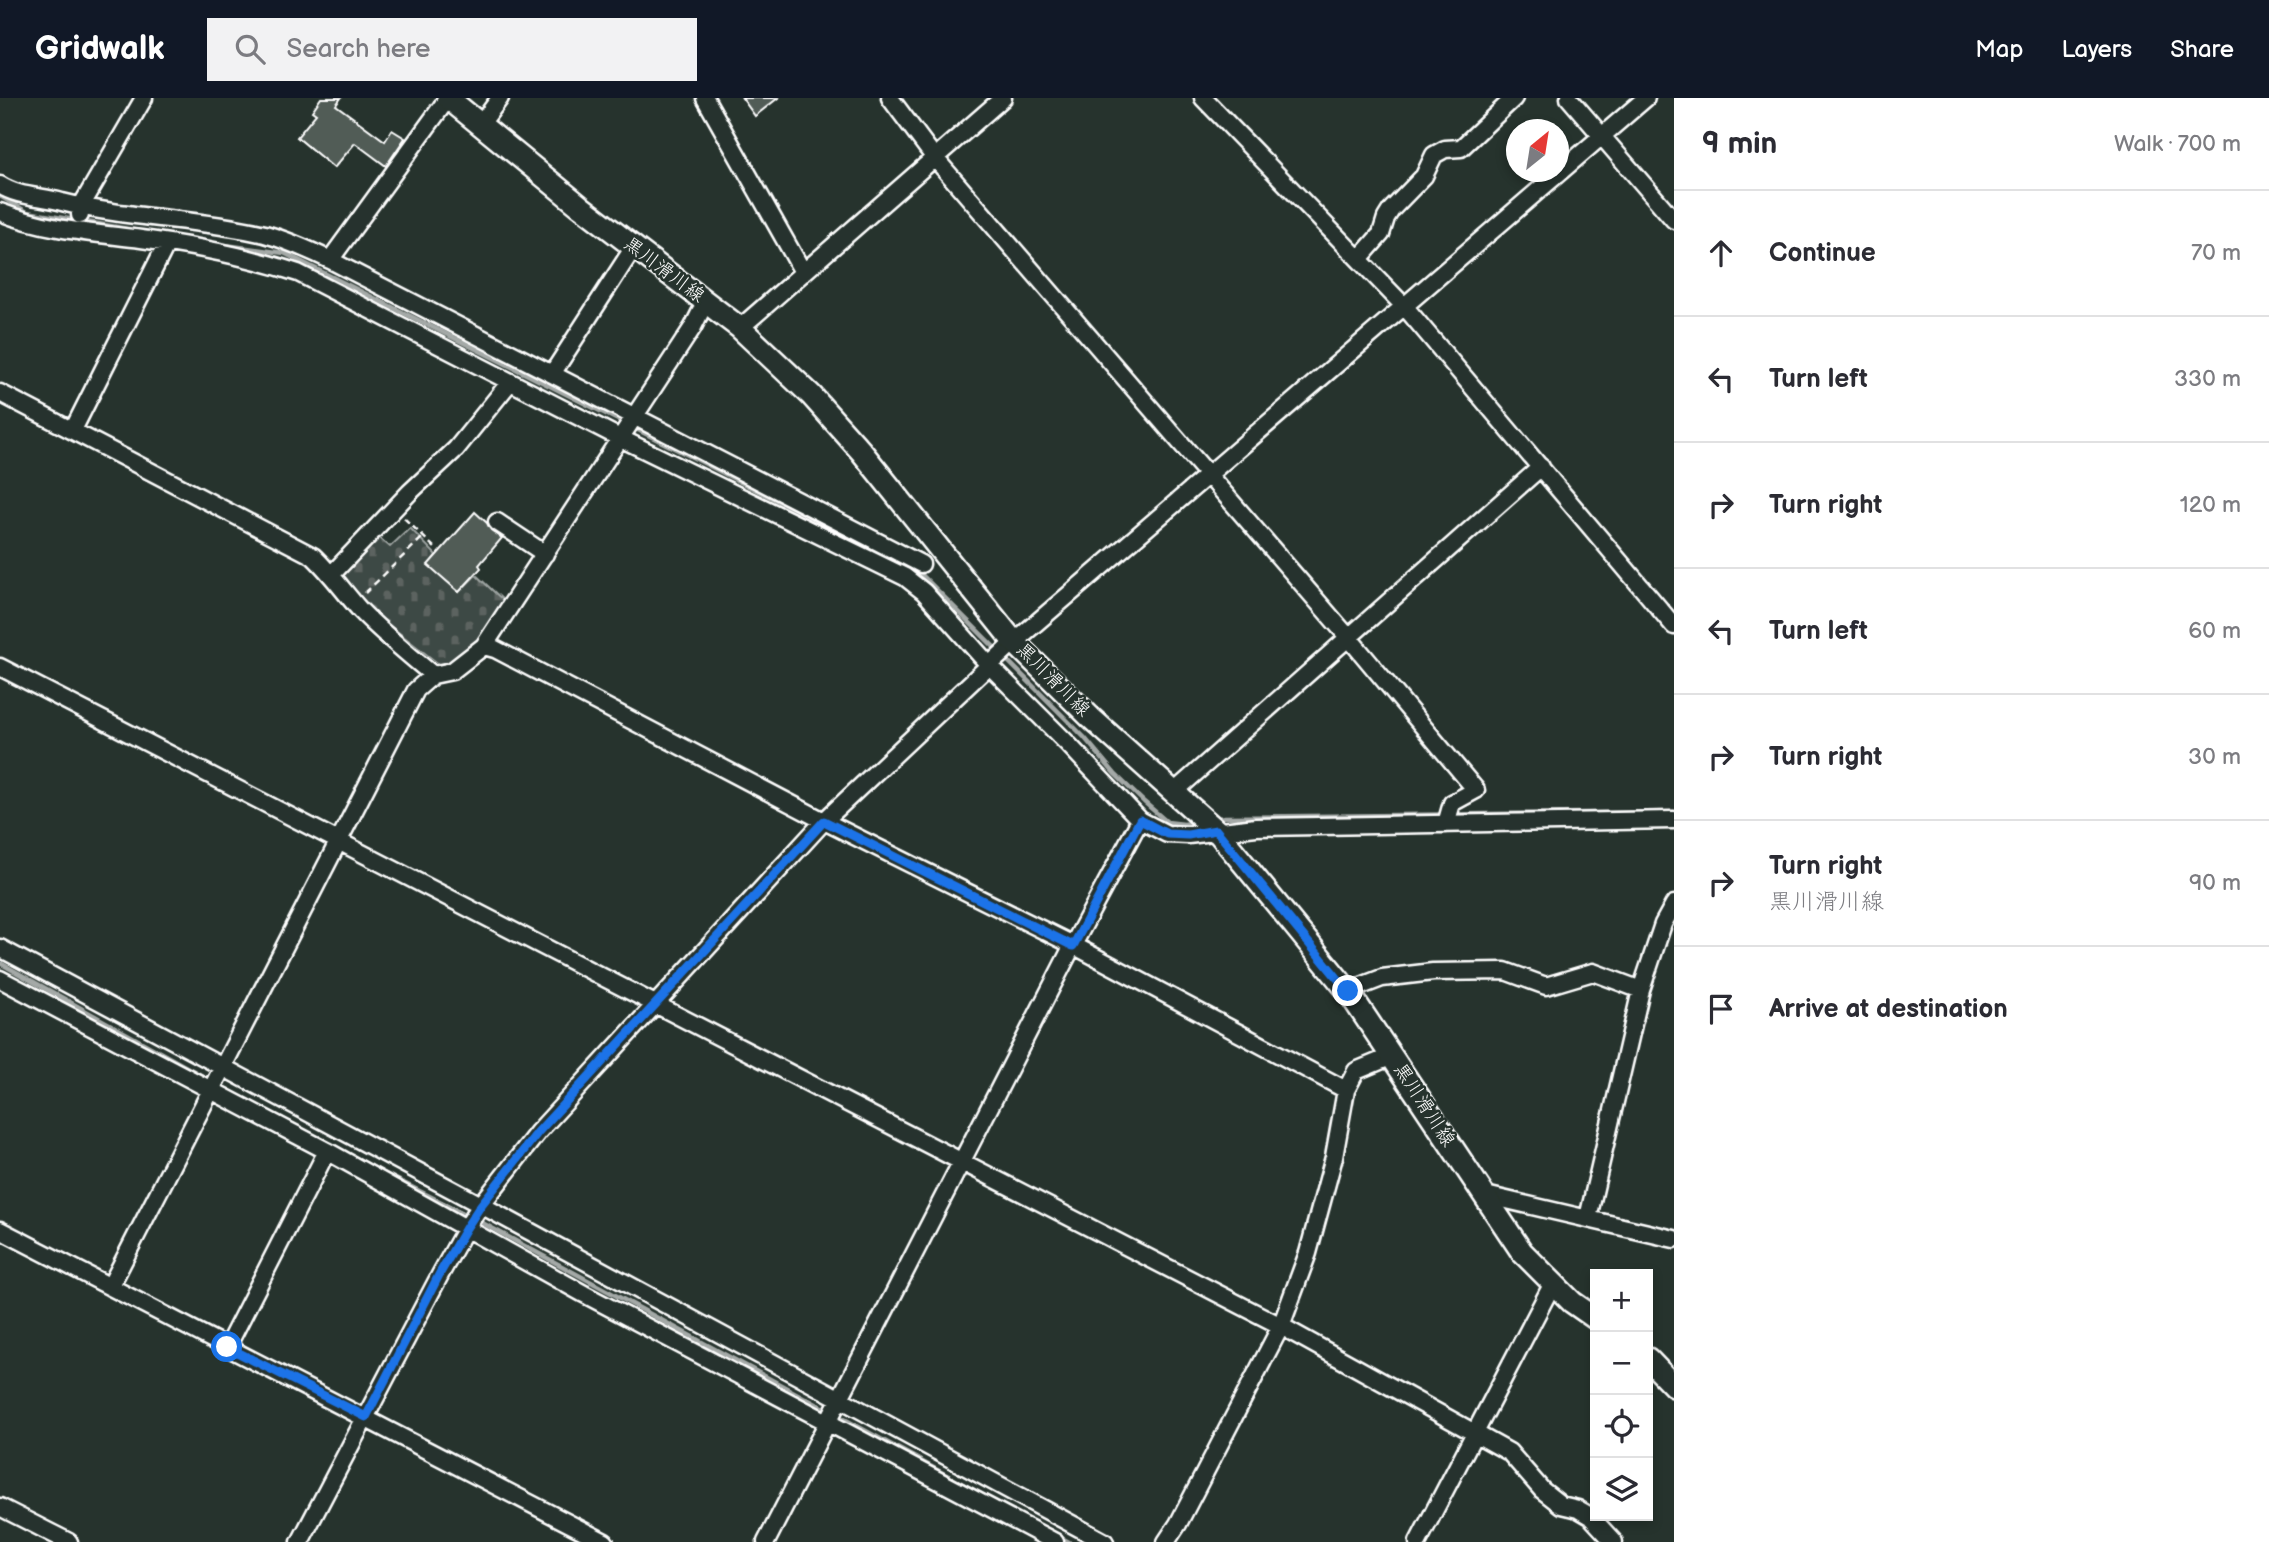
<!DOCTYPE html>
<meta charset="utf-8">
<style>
:root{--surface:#fff;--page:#f2f2f3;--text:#2b2b33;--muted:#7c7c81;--line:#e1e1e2;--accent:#111827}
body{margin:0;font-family:"Balsamiq Sans","Klee One",sans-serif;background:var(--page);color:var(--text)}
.controls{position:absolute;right:21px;bottom:21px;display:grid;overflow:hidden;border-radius:0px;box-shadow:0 4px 10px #0003}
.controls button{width:63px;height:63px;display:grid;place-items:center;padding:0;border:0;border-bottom:2px solid var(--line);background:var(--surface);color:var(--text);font:35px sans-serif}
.compass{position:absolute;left:1506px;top:21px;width:63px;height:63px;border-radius:50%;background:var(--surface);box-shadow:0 4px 10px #0003;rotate:30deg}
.stop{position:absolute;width:21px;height:21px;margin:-16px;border:5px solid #1a73e8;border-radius:50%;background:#fff}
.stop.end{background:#1a73e8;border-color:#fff;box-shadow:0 2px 7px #0008}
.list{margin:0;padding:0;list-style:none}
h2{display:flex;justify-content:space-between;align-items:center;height:91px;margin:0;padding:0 28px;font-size:30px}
h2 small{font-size:23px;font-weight:400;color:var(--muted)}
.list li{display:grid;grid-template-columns:46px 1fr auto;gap:21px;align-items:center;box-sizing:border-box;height:126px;padding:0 28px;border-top:2px solid var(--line)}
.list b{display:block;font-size:26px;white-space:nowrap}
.list p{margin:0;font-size:23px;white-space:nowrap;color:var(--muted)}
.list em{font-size:23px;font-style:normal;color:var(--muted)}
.icon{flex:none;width:38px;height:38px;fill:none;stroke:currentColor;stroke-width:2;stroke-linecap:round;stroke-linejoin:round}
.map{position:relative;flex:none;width:1674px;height:1444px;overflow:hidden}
header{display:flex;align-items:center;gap:42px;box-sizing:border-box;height:98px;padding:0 35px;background:var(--accent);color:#fff}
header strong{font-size:33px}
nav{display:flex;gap:38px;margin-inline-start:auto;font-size:24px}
.search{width:490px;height:63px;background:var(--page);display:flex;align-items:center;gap:18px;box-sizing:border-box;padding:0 24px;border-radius:0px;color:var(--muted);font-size:26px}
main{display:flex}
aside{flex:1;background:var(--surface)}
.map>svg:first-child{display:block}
.cemetery{fill:url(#cemetery-stones);stroke:#9ea4a2;stroke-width:2}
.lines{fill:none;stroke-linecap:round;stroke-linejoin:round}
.stream{stroke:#a4a9a7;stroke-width:4.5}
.building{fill:#515c57;stroke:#fff;stroke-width:2}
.minor-casing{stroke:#fff;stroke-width:21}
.major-casing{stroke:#fff;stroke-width:26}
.path{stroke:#fff;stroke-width:2.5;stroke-dasharray:7 5;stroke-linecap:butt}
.minor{stroke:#26332d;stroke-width:16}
.major{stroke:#26332d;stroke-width:21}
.route{stroke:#1a73e8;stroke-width:9}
.labels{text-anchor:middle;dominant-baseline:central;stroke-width:5;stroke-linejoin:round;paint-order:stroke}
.street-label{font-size:19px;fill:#fff;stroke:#26332d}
</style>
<header>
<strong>Gridwalk</strong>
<div class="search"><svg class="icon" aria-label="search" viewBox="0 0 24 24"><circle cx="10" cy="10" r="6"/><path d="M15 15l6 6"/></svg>Search here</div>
<nav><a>Map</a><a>Layers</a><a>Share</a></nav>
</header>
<main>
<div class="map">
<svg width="1674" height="1444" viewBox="0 0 1674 1444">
<defs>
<pattern id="cemetery-stones" width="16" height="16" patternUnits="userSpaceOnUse" patternTransform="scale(1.75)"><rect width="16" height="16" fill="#3e4944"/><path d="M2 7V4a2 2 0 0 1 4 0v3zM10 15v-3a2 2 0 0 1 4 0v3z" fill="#5b6460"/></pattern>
</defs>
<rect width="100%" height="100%" fill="#26332d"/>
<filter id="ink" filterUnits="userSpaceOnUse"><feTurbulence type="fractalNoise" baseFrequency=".0143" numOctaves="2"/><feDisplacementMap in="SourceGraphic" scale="14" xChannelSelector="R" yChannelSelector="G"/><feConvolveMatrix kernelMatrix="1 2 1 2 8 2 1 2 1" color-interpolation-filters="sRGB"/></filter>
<g filter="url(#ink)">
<path class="cemetery" d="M410,430l26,27 -7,10 30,27 17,-17 30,28 -26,36 -23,22 -17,4 -70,-55 -28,-36 33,-40 15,13z"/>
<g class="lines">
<path class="stream" d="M0,98l27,16 113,19
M218,146l66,9 410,205 227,116 163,163 31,37 29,28 23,20 17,2 14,-2
M1213,721l12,-2 449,-5
M0,865l233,130
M358,1062l111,56
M477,1122l352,191
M837,1317l173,95
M1058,1438l11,6"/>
</g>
<path class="building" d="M321,0h20l-5,7 49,36 7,-11 13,8 -19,28 -31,-23 -21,25 -37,-31 19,-23 -4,-3z
M742,0h36l-23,18z
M475,414l12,11 4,7 11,8 -23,27 2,3 -22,24 -31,-27z"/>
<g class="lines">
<g class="minor-casing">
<path id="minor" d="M448,0l-118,162 222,114
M705,0l98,174
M890,0l44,59 415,481 127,152 -24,13 -6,21
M1203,0l202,209 269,319
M1569,0l105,122
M481,26l19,-26
M0,87c18,12 41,11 62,17 66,17 136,16 203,32 22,6 44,16 65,26
M0,114c45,18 94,21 141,27 53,7 106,17 157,34l322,165 285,139 19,15 65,73 78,78 73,77
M80,117v-7l64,-110
M634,149l-82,127 369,190
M1359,161l22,-25 5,-16 5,-8 33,-34 10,-21 11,-6 16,-1 53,-50
M740,230l263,-230
M0,295l313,163c18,17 31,36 47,54 23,24 48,44 73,65
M73,332l94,-187
M497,424l48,32
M332,476l78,-82 46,-43 54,-67
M484,548l11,3 329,172 249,124 273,145
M0,569l1281,659 228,126 33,38 19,15 17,4 12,7 24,26
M1173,695l368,-326
M0,850l481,257 624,337
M0,881l327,172
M1348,893l34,-13 51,-6 72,-1 41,15 47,-14 48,18
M1481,1096l193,45
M1588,1120l53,-228 22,-66 11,-20
M0,1132l605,312
M110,1189l306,-597 17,-15 19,-4 32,-25 209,-319 13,-26
M227,1249l100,-196 257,143 471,248
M0,1409l69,35
M300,1444l141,-269 25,-45 15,-23 57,-73 286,-311 190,-179 632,-544
M766,1444l307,-597 67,-125 27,14 21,1 68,-8 418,-7
M1166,1444l12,-18 103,-198 27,-73 26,-96 12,-67 10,-19 36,-15
M1418,1444l135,-259"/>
</g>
<g class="major-casing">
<path id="major" d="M448,0l132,108 160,122 71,67 50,56 153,191 77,76 125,112 132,161 174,261 50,50 23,16
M1648,1261l26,27"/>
</g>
<path class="path" d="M404,420l32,31
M365,495l58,-56"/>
<use href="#minor" class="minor"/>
<use href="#major" class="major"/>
</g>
</g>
<g class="lines" filter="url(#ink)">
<path class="route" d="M227,1249l139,70 74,-144 26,-45 15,-23 57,-73 286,-311 249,125 67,-126 27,14 21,1 28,-5 132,161"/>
</g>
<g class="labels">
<g class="street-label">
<text transform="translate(664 172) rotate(37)">黒川滑川線</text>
<text transform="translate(1053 582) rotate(45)">黒川滑川線</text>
<text transform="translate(1424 1007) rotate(57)">黒川滑川線</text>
</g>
</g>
</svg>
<div class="controls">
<button>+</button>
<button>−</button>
<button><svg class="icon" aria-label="locate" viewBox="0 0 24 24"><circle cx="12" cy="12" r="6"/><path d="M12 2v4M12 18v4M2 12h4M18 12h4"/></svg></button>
<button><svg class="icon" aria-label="layers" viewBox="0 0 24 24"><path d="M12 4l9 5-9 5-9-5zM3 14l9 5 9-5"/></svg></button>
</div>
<svg class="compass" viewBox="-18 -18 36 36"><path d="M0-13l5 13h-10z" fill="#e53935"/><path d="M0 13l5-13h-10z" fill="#7c7c81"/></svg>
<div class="stop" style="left:227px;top:1249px"></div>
<div class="stop end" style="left:1348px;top:893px"></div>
</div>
<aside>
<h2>9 min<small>Walk · 700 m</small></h2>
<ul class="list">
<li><svg class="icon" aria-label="ahead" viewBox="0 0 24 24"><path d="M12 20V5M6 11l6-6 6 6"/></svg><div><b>Continue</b></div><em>70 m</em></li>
<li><svg class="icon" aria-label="left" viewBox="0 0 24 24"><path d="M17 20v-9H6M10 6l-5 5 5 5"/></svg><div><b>Turn left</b></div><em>330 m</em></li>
<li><svg class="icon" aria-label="right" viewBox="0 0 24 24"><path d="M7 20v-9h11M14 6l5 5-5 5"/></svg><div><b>Turn right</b></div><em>120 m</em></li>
<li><svg class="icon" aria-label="left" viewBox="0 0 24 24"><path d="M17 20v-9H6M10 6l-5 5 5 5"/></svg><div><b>Turn left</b></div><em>60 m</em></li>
<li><svg class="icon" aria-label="right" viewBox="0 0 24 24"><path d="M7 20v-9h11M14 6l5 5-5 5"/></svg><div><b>Turn right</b></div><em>30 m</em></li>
<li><svg class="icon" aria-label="right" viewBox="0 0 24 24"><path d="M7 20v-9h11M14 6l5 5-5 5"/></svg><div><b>Turn right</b><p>黒川滑川線</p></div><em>90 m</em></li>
<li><svg class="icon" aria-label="arrive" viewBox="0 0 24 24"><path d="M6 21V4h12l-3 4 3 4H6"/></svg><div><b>Arrive at destination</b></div></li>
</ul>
</aside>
</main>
